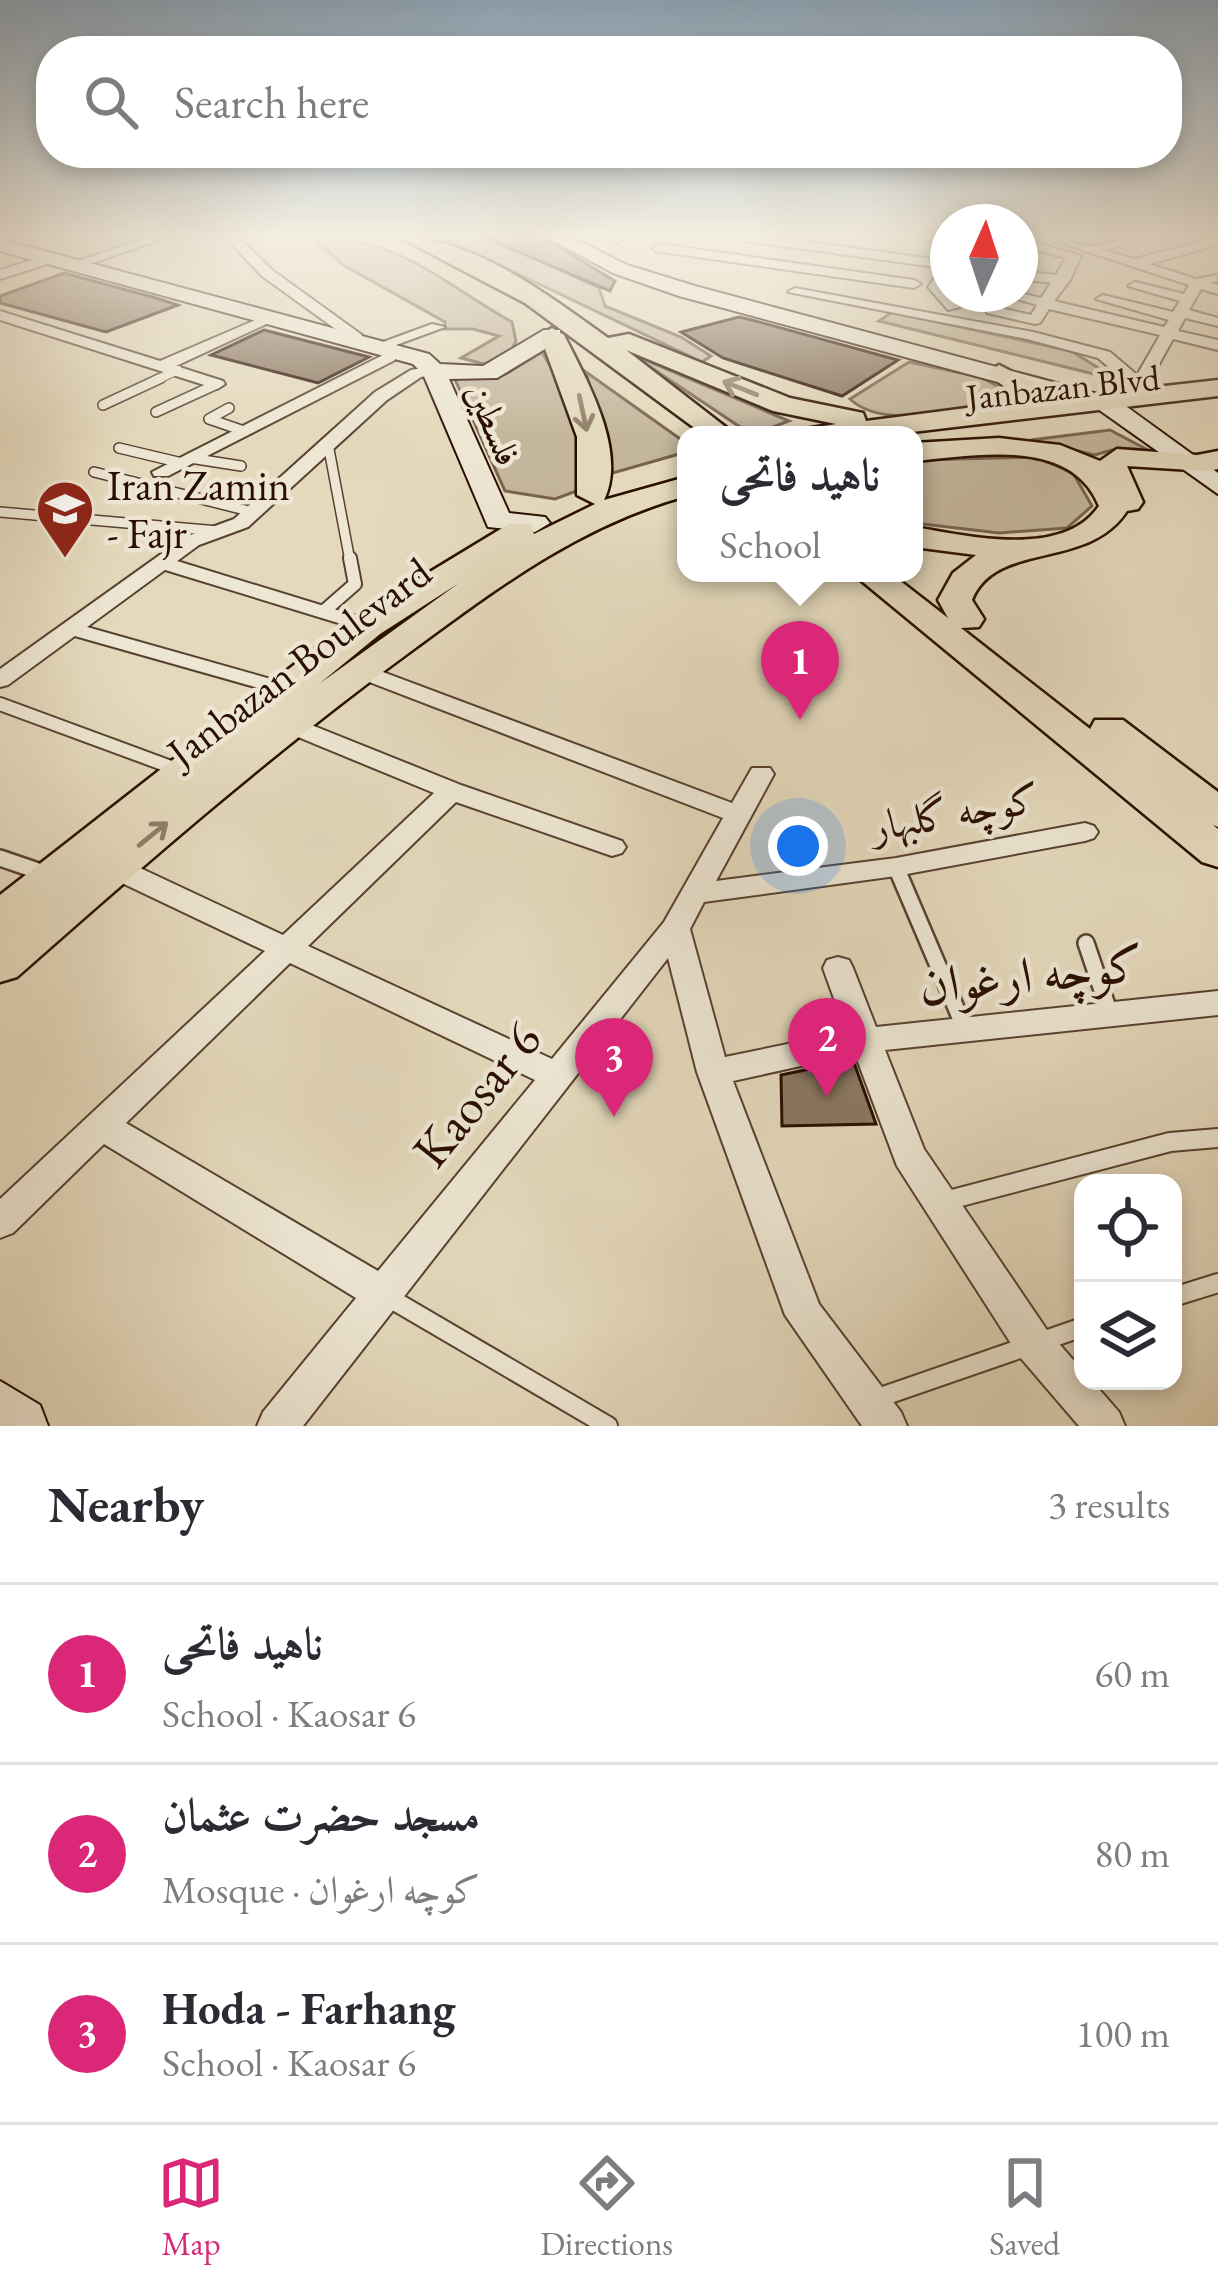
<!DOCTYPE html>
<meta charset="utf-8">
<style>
:root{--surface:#fff;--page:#f7f7f7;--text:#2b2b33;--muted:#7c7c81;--line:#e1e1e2;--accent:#db2777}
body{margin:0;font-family:"EB Garamond",Amiri,serif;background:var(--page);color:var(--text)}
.controls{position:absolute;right:36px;bottom:36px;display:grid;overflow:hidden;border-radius:24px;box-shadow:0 6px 18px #0003}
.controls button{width:108px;height:108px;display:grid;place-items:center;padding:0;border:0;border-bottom:3px solid var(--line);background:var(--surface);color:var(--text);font:60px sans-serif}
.compass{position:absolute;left:930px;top:204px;width:108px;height:108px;border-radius:50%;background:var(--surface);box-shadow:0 6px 18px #0003;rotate:3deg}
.you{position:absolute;left:798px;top:846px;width:42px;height:42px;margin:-30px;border:9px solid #fff;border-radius:50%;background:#1a73e8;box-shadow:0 0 0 18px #1a73e833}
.badge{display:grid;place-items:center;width:78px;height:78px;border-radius:50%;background:var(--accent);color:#fff;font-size:39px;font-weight:700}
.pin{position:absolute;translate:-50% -99px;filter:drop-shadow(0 3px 6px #0008)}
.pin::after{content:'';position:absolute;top:63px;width:42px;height:36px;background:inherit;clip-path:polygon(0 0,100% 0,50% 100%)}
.popup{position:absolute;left:677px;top:426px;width:246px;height:156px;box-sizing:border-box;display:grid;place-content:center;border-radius:24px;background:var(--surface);filter:drop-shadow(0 3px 9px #0005);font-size:39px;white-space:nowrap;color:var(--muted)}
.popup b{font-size:45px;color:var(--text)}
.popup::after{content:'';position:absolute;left:50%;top:100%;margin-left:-24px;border:24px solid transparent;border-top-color:var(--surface)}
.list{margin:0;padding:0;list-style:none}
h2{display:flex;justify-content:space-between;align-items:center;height:156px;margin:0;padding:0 48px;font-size:51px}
h2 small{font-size:39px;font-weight:400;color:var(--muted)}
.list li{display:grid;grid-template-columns:78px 1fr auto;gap:36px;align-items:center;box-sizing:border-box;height:180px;padding:0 48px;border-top:3px solid var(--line)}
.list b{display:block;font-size:45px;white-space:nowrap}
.list p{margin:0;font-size:39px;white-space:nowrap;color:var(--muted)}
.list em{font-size:39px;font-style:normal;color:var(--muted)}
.icon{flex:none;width:66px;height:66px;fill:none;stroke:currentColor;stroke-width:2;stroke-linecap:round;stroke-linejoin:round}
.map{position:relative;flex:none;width:1218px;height:1426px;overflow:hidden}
.search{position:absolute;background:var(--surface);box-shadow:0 6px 18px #0003;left:36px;right:36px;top:36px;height:132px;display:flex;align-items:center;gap:30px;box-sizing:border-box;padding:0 42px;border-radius:48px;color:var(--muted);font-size:45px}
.sheet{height:696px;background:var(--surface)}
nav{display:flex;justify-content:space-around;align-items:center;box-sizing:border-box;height:168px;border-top:3px solid var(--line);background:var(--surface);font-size:33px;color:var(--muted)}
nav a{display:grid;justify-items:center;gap:6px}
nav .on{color:var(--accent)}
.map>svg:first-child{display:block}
.green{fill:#c4b69c;stroke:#77624e;stroke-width:3}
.building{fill:#8b7862;stroke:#2a0e01;stroke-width:3}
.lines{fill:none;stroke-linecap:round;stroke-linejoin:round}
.lane-far4-casing{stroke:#584130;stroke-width:10}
.lane-far3-casing{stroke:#584130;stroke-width:12}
.lane-far2-casing{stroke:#584130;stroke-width:16}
.lane-far1-casing{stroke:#584130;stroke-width:20}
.lane-casing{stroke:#584130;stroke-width:22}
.street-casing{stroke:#584130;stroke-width:4}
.secondary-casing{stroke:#2a0e01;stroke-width:4}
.primary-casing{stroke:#2a0e01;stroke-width:5}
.lane-far4{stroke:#ede6d3;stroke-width:8}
.lane-far3{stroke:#ede6d3;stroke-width:9}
.lane-far2{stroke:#ede6d3;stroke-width:12}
.lane-far1{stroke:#ede6d3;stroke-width:15}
.lane{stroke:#ede6d3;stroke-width:18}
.street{fill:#ede6d3;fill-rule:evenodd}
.secondary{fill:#ede6d3;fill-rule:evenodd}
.primary{fill:#e4d9bc;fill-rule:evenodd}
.oneway{stroke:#907e68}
.labels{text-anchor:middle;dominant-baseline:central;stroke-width:9;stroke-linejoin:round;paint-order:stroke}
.far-street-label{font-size:36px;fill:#2a0e01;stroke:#ede6d3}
.poi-label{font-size:42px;fill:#2a0e01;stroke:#ede6d3;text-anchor:start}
.street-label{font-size:42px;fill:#2a0e01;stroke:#ede6d3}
.near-street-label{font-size:51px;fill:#2a0e01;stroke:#ede6d3}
</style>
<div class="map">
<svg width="1218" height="1426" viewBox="0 0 1218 1426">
<rect width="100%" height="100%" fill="#e4d9bc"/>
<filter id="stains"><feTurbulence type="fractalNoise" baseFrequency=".00167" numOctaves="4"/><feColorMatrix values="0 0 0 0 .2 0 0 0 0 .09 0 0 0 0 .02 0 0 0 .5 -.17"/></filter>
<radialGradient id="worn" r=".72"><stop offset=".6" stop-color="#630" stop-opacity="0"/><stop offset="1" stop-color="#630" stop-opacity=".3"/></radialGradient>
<path class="green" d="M311,237c88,0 130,45 201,85l4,19 -7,14 -25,9 -23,-6 38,-22 -26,-7h-28v-7l-102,-57z
M441,237h68l-4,8 94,43 6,18 76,31 30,19 -9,6z
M892,312l179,39 47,29 -239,-59z
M542,352c25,40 39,89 43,136l-30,11 -50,-8 -52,-116 53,-1z
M631,354l158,67 -37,14z
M909,362l71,15 36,19c-47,8 -129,38 -166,3z
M586,372l100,71v9l-73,21z
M1110,430l38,20 -29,-2 -24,7 -64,-15z
M1036,457l37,16 19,33 -25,22 -68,5 -85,-10v-63z"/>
<path class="building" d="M484,237h58l73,44 -5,10z
M64,273l92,25 22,7 -72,27 -106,-29v-7z
M739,317l13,3 146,40 -56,36 -119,-38 -42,-26z
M264,330l105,27 -51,26 -107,-28z
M853,1060l23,64 -94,2 -1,-51z"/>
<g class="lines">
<g class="lane-far4-casing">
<path id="lane-far4" d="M154,381l24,-11"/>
</g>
<g class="lane-far3-casing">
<path id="lane-far3" d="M103,405l58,-27
M229,408l-20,11 35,12
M156,412l61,-28
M328,444l22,117
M119,448l63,15
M190,458l51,8
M94,472l159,40
M0,512l218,19"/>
</g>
<g class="lane-far2-casing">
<path id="lane-far2" d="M163,563l199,61
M323,612l32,-28 -5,-26
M72,629l212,60
M0,704l179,66"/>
</g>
<g class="lane-far1-casing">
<path id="lane-far1" d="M0,858l44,15
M896,867l69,162
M1086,943l24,71"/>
</g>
<g class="lane-casing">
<path id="lane" d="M945,1201l225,-59 48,-4
M386,1296l222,130
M1173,1297l45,-14
M875,1399l208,-72"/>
</g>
<g class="street-casing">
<path id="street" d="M150,237h18l-90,31 -12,-3z
M225,237h13l34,33 90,65v6h-10l-90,-65z
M612,237h13l-8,6z
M740,237h32l176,24v18l-6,8 18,20 -12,3 -20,-23 14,-19 -196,-27z
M915,237h33v8z
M1043,237c17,0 36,10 52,9 15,-1 26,-9 41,-9l-29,14 28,8 83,-22v8l-69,19 47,15 21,-4v6l-7,2 8,2v9l-17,-5 -12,21 29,8v8l-33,-8 -7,13 40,9v10l-45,-11 -20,36 -6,23 -8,5 -8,-5 2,-10 -35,-30 -71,-19 -239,-47 7,-4 238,44 77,20 27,23 23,-40 -111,-26 -9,14 -5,1 -48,-11v-6l5,-1 39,9 6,-10 -37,-11 20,-1 21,5 10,-15 -31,-4v-8l36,4 10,-17 -46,-12v-8l61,18 -11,24 -16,21 110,26 5,-7 -73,-21 7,-4 70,17 7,-11 -52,-15 7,-4 49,12 5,-9z
M660,244l254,36 7,4 -7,4 -259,-37 -2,-3z
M49,255l5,1v6l-54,17v-9z
M0,311l160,50 105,-45 12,3 -101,47 47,15 2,3 -8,5 -217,-69z
M432,324l13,3 -57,21 -13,-3z
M389,352l6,2v6l-227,116h-14l-2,-4z
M434,366l8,5 -2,3 -19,3 -34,23 -139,127 -49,18 -191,140 -8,2v-18l185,-132 49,-18 141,-127 36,-22z
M359,663l373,140 20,-35h18l4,6 -58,107 180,-23 189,-35 9,3 4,6 -4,6 -9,3 -189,35 -192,26 -14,27 35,128 121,-25 -23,-64 4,-8 11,-3 11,3 4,8 23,59 342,-36v24l-333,35 39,99 123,181 36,41v10h9l27,31 6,14h-46l-60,-70 -122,-190 -42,-112 -122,27 86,223 82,108 6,14h-45l-77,-111 -88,-243 -29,-114 -365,468h-46l6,-14 93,-114 -252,-154 -91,89 -13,5v-39l265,-248 -162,-77 -4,-7 4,-7h20l160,75 151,-142 -153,-63 -3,-5 3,-5h18l162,65 161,56 4,6 -4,6 -10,3 -156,-54 -148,144 244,113 112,-137 59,-104 -372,-143 -3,-5 3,-5zM290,963l245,117 -157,191 -252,-148z"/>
</g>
<g class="secondary-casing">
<path id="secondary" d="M546,237h25l56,28 68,21 421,113 102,74v21l-120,-85 -419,-113 -66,-23z
M0,239l429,115 11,10 43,2 61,-36h16v10l-63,38 -48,1 60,134 36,4 5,6 -15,9 -47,-5 -65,-153 -10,-10 -413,-113z
M0,1381l40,24 8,21h-48z"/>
</g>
<g class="primary-casing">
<path id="primary" d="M399,237c74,0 150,59 209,101l21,-4 161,64 73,15 3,8 147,-19 3,-7 -30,-22 13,-8 41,21 1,14 177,-20v16l-331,39h-86l4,-6 31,-5 -63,-13 -147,-61 110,85h-32l-179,-132z
M552,328l12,7c22,44 64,116 40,165l82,-23v19c-104,29 -182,87 -268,150 -140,102 -271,216 -401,331l-17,5v-87l354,-277 155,-94h22l3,10 61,-30 -18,-9v-58l-37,-102zM459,583l-140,101 61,-50z
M999,438l61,7 40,16 17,-12 80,6 21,-4v18l-11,2 -80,-5 16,36 -5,7 -11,2c-39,60 -131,29 -155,89l12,19 -5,8 -18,1 129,101 5,-9h28l95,72v35l-5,-2 5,4v38l-16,-5 -350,-289h38l58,45 -10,-18 15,-27 23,-18 -62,-8v-20c54,9 149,32 185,-21 -28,-70 -124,-50 -185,-45v-18z"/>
</g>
<use href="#lane-far4" class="lane-far4"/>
<use href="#lane-far3" class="lane-far3"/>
<use href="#lane-far2" class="lane-far2"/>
<use href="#lane-far1" class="lane-far1"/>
<use href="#lane" class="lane"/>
<use href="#street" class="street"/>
<use href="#secondary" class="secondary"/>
<use href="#primary" class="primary"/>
</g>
<defs><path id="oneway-shaft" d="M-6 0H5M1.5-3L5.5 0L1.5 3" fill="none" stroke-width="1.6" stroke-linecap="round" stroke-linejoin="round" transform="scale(3)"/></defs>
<g class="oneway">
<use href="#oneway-shaft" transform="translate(740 388) rotate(-158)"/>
<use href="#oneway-shaft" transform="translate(583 413) rotate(78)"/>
<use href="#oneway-shaft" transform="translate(153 834) rotate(-39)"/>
</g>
<linearGradient id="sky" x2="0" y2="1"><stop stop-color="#8da7bd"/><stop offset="0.54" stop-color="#f3eee1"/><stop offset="1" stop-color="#f3eee1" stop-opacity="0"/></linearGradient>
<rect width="1218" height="436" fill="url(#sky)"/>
<defs>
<g id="school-pin" transform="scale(3)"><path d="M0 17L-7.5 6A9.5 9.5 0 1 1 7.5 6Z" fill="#8f2418" stroke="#ede6d3"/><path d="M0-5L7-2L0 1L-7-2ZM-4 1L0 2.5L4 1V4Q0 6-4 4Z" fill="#fff"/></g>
</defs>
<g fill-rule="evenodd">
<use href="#school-pin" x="65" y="509"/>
</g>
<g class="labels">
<g class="far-street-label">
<text transform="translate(1063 387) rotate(-6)">Janbazan Blvd</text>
<text transform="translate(494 424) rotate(67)">فلسطین</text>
</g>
<g class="poi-label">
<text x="107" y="485">Iran Zamin<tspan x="107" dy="48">- Fajr</tspan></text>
</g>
<g class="street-label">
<text transform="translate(299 662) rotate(-37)">Janbazan Boulevard</text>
<text transform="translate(955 812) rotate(-10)">کوچه گلبهار</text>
</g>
<g class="near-street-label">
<text transform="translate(1031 974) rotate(-6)">کوچه ارغوان</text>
<text transform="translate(476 1094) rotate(-51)">Kaosar 6</text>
</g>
</g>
<rect width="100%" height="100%" filter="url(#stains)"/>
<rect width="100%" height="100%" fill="url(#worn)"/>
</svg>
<div class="controls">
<button><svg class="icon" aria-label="locate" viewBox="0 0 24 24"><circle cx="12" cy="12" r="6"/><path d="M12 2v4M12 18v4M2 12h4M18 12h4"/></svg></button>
<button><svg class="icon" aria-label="layers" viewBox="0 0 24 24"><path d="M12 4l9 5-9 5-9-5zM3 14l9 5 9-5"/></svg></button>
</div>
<svg class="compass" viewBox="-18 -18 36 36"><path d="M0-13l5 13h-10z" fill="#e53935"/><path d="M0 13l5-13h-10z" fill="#7c7c81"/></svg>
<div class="you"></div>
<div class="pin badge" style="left:800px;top:720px">1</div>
<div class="popup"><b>ناهید فاتحی</b>School</div>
<div class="pin badge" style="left:827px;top:1097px">2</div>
<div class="pin badge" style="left:614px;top:1117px">3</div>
<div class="search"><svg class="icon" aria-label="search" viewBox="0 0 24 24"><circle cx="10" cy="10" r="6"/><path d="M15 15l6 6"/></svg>Search here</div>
</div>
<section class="sheet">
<h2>Nearby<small>3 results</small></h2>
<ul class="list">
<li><span class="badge">1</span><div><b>ناهید فاتحی</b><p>School · Kaosar 6</p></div><em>60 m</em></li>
<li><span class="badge">2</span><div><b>مسجد حضرت عثمان</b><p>Mosque · کوچه ارغوان</p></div><em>80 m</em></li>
<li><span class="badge">3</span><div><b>Hoda - Farhang</b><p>School · Kaosar 6</p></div><em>100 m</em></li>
</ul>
</section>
<nav>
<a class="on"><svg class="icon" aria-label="map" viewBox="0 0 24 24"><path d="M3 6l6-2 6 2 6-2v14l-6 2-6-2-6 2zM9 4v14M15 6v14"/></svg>Map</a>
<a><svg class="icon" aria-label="directions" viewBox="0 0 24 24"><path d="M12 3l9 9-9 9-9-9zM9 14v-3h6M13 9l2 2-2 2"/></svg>Directions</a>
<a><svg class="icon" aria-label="saved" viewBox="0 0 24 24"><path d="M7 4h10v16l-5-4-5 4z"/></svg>Saved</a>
</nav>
